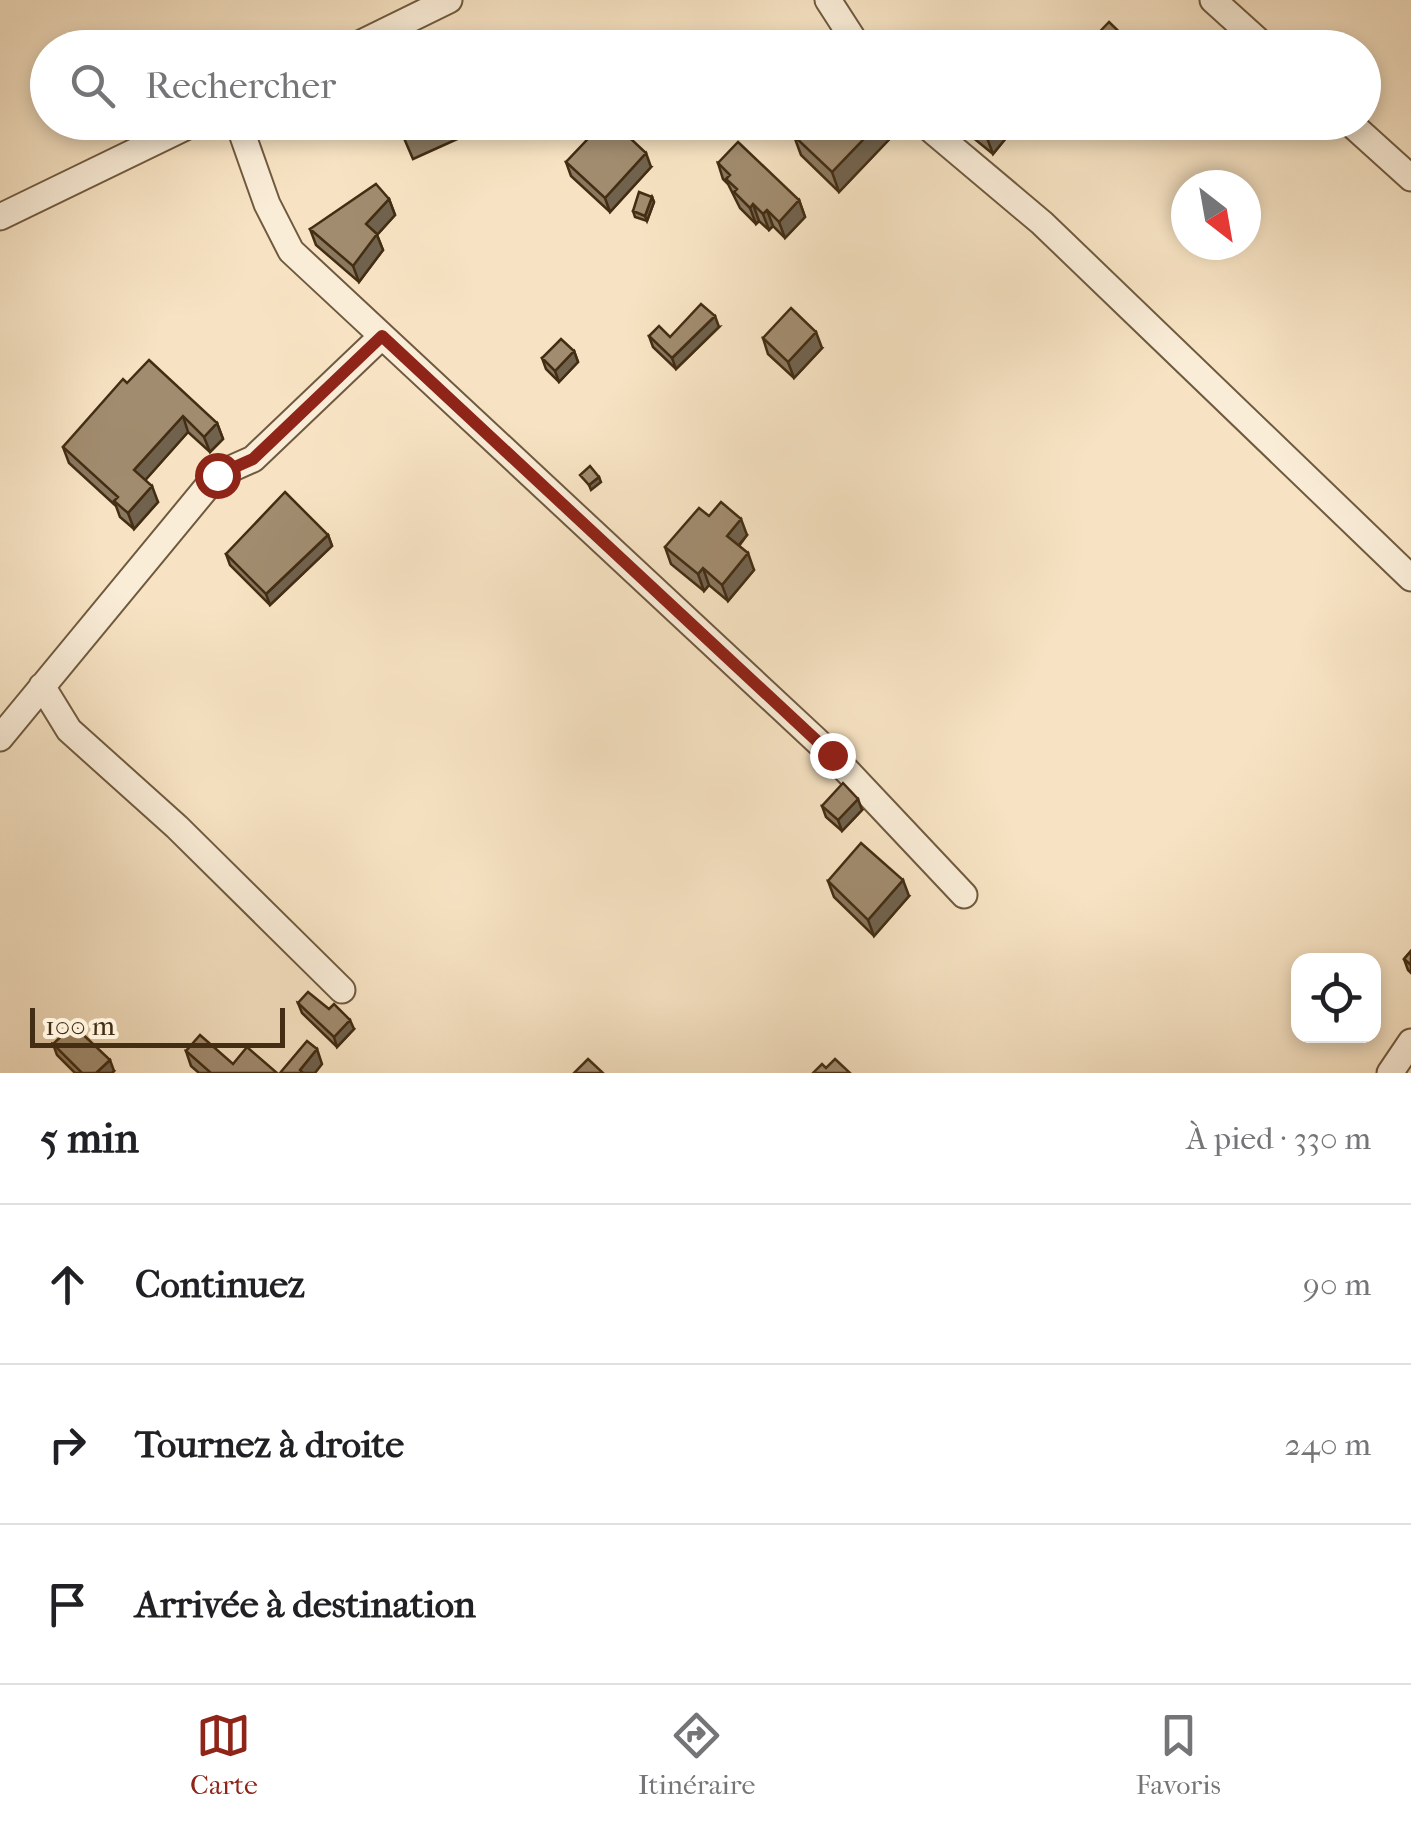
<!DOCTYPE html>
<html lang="fr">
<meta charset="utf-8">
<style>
:root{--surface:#fff;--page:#f6f6f6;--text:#202124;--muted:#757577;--line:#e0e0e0;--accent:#8f2418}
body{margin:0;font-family:"IM FELL French Canon",serif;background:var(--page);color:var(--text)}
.controls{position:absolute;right:30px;bottom:30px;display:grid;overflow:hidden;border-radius:20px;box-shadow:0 5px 15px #0003}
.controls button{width:90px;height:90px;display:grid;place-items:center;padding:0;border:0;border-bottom:2px solid var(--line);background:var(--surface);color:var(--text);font:50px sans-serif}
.compass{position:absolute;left:1171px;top:170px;width:90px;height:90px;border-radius:50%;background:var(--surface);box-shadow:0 5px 15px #0003;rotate:149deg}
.scale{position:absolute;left:30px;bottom:25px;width:255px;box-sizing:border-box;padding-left:10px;border:5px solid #432d13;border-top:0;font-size:28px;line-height:35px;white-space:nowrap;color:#432d13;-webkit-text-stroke:8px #faedd8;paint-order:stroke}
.stop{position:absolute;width:30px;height:30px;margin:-22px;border:8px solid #8f2418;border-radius:50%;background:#fff}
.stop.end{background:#8f2418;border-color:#fff;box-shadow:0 2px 10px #0008}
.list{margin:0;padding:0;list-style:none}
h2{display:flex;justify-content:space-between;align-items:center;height:130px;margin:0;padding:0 40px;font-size:42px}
h2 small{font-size:32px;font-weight:400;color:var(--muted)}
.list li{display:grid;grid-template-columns:65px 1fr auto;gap:30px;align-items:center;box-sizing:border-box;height:160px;padding:0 40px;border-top:2px solid var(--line)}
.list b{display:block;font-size:38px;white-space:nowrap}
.list em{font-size:32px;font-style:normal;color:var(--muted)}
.icon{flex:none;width:55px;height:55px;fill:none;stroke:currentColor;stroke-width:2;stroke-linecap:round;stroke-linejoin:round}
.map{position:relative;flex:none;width:1411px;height:1073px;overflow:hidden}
.search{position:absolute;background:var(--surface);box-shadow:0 5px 15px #0003;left:30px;right:30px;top:30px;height:110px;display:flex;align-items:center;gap:25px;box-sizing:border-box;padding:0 35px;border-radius:55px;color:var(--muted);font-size:38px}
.sheet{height:610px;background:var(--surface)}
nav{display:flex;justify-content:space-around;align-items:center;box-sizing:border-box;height:140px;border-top:2px solid var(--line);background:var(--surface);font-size:28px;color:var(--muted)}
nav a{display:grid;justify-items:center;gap:5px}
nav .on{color:var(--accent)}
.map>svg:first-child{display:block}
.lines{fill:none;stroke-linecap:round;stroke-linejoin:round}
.minor-casing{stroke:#705a3f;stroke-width:29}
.minor{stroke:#faedd8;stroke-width:25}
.wall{fill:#8a785f;stroke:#432d13;stroke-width:2.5}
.shaded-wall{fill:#71624e;stroke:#432d13;stroke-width:2.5}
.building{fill:#a18c6f;stroke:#432d13;stroke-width:2.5}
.route{stroke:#8f2418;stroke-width:12}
</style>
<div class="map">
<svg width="1411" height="1073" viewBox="0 0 1411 1073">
<rect width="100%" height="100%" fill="#f7e3c3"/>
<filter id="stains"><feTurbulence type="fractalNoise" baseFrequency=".002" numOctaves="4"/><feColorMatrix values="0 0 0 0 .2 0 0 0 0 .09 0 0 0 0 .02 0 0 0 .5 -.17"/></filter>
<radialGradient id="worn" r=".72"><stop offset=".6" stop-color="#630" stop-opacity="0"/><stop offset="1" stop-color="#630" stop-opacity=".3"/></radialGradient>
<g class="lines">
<g class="minor-casing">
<path id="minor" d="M828,0l31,48
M1213,0l53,48
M351,48l98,-48
M238,122l29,82 24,47 541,504 132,140
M922,122l120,101 369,355
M1349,122l62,56
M0,217l196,-95
M42,686l27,44 108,97 165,163
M0,738l217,-263 36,-16 129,-123
M1390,1073l21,-31"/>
</g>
<use href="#minor" class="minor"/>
</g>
<path class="wall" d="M397,122h62l5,14 -51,23z
M785,122h113l2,6 -61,64 -38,-37 -7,-19 4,-4z
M962,122h57l-26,32 -27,-22z
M566,162l85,5 -41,45 -39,-36z
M718,163l81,37 6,17 -20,21 -12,-12 -4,4 -10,-9 -3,3 -16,-16 -12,-24 -5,-5z
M652,197l2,5 -7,19 -12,-4 -2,-6z
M389,199l6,16 -18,20 6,15 -24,32 -43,-37 -6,-16z
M719,327l-43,42 -23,-22 -4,-11 21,1z
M763,338l59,10 -28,30 -26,-24z
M574,351l4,11 -19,20 -13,-13 -4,-11z
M127,383l90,40 6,16 -13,13 -22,-20 -43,48 13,22 -24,27 -14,-12 -4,-11 -47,-43 -6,-16z
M709,516l38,19 -8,11 15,24 -26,31 -19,-16 -5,6 -33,-27 -6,-17z
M328,535l4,11 -62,59 -40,-40 -4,-11z
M822,806l40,4 -20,21 -16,-14z
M828,881l81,15 -35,40 -40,-39z
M1411,951v22l-3,-3 -4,-11z
M298,1003l56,26 -17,18 -35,-34z
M53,1044l61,27 -2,2h-37l-18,-18z
M186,1051l47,13 44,9h-78l-8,-7z"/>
<path class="shaded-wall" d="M880,122h18l2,6 -61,64 -7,-20z
M1000,122h19l-26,32 -6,-16z
M646,153l5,14 -41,45 -5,-14z
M652,197l2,5 -7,19 -2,-5z
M389,199l6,16 -18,20 6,15 -24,32 -6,-16 13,-42z
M799,200l6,17 -20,21 -6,-16z
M753,204l6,17 -3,3 -6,-16z
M767,210l6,16 -4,4 -6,-16z
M715,316l4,11 -43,42 -4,-11z
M816,332l6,16 -28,30 -6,-16z
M574,351l4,11 -19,20 -4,-11z
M183,416l5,16 -48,54 -6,-16z
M217,423l6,16 -13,13 -6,-15z
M599,477l2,5 -10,8 -2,-5z
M152,486l6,16 -24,27 -6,-16z
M741,519l6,16 -14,17 -6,-16z
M328,535l4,11 -62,59 -4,-11z
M748,553l6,17 -26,31 -6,-16z
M703,568l6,17 -5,6 -6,-17z
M858,799l4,11 -20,21 -4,-11z
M903,880l6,16 -35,40 -6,-16z
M350,1020l4,9 -17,18 -3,-10z
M317,1049l5,15 -7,9h-14l-1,-3z
M110,1060l4,11 -2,2h-16z"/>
<path class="building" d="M1109,22l27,26 -50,-2z
M945,37l11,11h-22z
M424,42l2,6h-15z
M399,122h40l-33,16z
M604,122h9l33,31 -41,45 -39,-36z
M804,122h76l-48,50 -38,-36 12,-12z
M968,122h32l-13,16z
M738,142l61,58 -20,22 -12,-12 -4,4 -10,-10 -3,4 -16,-16 3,-3 -11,-10 4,-4 -12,-12z
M376,184l13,15 -23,25 11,10 -24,32 -43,-37z
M639,192l13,5 -7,19 -12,-5z
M701,304l14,12 -43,42 -23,-22 10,-10 11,11z
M791,308l25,24 -28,30 -25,-24z
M561,339l13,12 -19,20 -13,-13z
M149,360l68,63 -13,14 -21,-21 -49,54 18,16 -24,27 -14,-12 4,-4 -55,-50 60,-68 4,4z
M590,466l9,11 -10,8 -9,-10z
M285,492l43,43 -62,59 -40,-40z
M721,502l20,17 -14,17 21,17 -26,32 -19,-17 -5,6 -33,-27 34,-39 10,8z
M843,783l15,16 -20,21 -16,-14z
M861,843l42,37 -35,40 -40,-39z
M1411,951v14l-7,-6z
M308,992l21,17 5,-5 16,16 -16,17 -36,-34z
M73,1025l37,35 -14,13h-14l-29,-29z
M200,1035l33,29 14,-17 30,26h-66l-25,-22z
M307,1041l10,8 -17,21 3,3h-23z
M588,1059l15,14h-29z
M835,1059l15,14h-37l9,-9 4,4z"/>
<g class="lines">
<path class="route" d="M217,475l36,-16 129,-123 450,419"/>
</g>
<rect width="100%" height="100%" filter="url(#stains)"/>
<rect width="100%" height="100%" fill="url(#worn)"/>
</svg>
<div class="controls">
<button><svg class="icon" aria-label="locate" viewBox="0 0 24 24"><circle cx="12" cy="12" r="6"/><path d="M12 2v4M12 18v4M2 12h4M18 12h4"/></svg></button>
</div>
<svg class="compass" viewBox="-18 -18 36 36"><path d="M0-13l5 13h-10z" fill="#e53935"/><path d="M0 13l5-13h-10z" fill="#757577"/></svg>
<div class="scale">100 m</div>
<div class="stop" style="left:217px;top:475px"></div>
<div class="stop end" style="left:832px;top:755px"></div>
<div class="search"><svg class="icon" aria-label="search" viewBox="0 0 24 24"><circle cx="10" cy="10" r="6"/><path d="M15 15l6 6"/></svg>Rechercher</div>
</div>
<section class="sheet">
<h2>5 min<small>À pied · 330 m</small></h2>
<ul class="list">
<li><svg class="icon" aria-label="ahead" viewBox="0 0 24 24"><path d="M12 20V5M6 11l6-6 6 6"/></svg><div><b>Continuez</b></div><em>90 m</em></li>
<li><svg class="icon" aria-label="right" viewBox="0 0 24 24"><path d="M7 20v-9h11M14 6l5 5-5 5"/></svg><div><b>Tournez à droite</b></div><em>240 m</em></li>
<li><svg class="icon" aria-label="arrive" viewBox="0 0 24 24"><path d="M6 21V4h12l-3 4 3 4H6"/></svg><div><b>Arrivée à destination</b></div></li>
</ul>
</section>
<nav>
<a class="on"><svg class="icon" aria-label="map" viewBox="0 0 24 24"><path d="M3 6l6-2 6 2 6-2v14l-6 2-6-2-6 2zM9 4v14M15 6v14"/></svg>Carte</a>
<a><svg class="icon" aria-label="directions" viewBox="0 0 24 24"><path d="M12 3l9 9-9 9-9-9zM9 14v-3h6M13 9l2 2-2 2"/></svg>Itinéraire</a>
<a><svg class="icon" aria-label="saved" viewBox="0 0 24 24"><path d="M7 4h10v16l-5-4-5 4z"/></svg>Favoris</a>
</nav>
